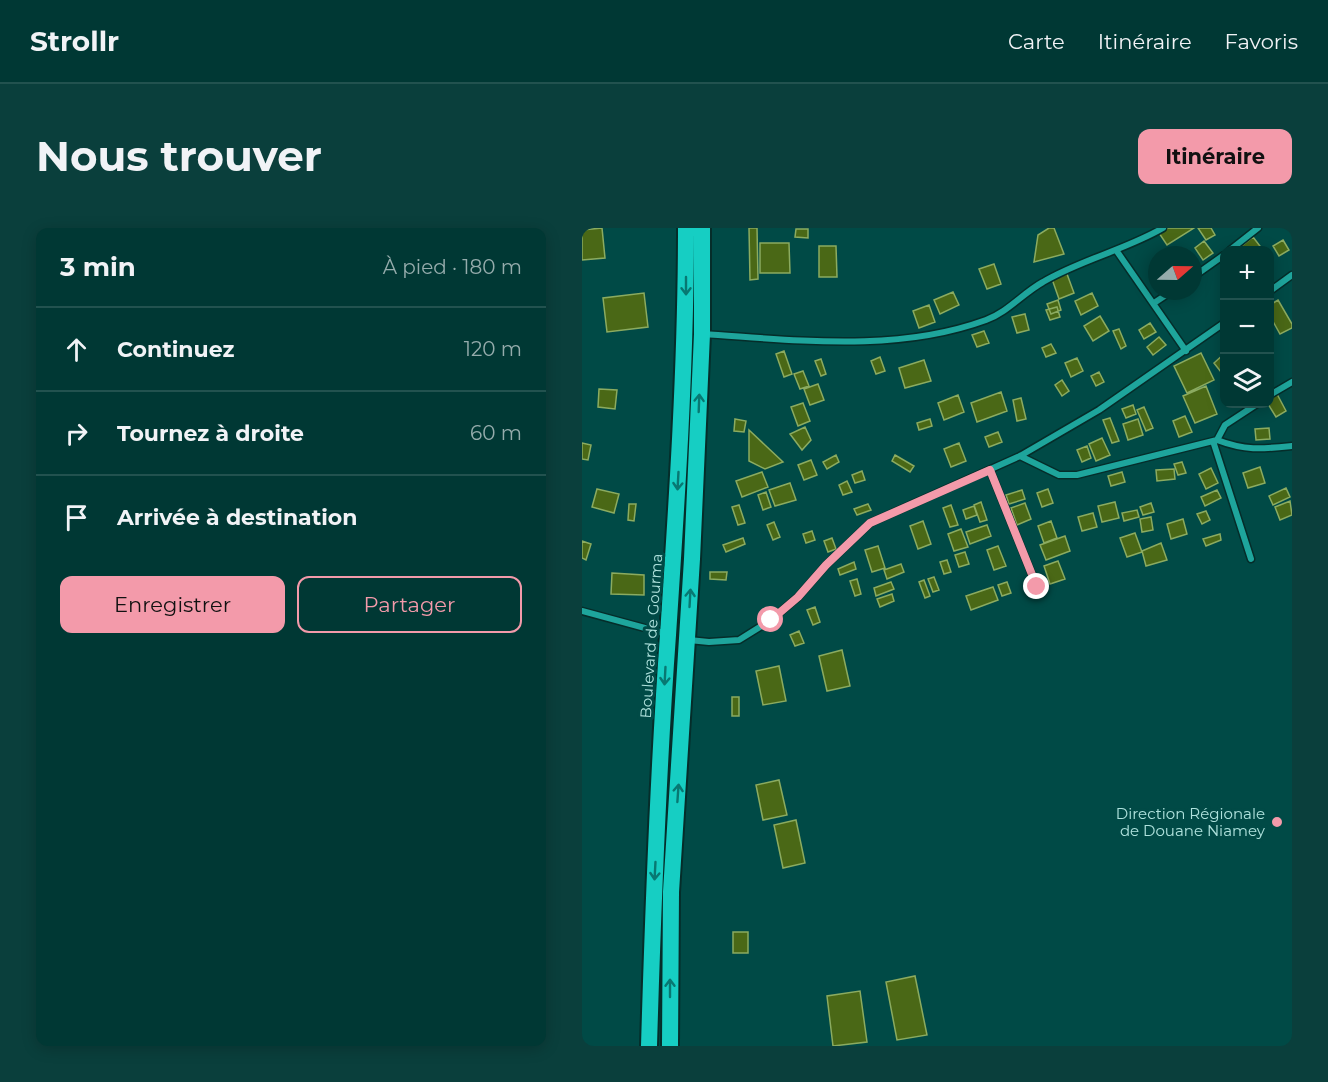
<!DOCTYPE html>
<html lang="fr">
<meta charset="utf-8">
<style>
:root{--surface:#003834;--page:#0a3f3c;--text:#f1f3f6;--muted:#95acac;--line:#22524f;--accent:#f39aaa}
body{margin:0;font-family:Montserrat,sans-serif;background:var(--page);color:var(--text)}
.controls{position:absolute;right:18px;top:18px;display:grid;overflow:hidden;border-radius:12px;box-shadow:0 3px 15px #0003}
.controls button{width:54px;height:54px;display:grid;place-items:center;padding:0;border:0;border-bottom:2px solid var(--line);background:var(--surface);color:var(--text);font:30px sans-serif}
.compass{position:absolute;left:566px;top:18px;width:54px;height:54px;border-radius:50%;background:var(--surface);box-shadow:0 3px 15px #0003;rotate:70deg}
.stop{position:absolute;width:18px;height:18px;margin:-14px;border:4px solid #f39aaa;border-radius:50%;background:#fff}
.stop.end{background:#f39aaa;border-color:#fff;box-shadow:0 2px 6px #0008}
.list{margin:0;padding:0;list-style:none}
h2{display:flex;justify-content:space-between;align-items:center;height:78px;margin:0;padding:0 24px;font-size:26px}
h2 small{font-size:20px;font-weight:400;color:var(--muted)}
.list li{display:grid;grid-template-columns:39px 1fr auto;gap:18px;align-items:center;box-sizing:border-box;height:84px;padding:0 24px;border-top:2px solid var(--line)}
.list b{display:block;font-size:22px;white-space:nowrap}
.list em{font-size:20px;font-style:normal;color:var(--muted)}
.actions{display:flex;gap:12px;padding:18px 24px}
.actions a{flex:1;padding:14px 0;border:2px solid var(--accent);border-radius:12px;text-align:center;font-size:21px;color:var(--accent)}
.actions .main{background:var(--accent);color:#111}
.icon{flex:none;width:33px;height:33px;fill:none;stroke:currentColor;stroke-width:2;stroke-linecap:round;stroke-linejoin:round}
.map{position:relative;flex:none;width:710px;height:818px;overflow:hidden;border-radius:12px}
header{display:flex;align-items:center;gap:36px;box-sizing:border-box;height:84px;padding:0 30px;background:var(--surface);border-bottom:2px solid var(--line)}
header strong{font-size:28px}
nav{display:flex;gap:33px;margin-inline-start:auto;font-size:21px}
.intro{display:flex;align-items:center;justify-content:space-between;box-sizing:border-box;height:144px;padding:0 36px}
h1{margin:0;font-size:42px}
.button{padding:15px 27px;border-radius:12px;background:var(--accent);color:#111;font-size:21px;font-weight:700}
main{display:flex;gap:36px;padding:0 36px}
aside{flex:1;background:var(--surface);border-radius:12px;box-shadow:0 3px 15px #0003}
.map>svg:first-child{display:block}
.building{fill:#4a6816;stroke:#8bab60;stroke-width:1.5}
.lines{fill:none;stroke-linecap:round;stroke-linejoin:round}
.minor-casing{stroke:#052d2a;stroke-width:9}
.trunk-casing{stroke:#052d2a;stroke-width:20}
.minor{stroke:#1ea59c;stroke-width:6}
.trunk{stroke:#16cec3;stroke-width:16}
.oneway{stroke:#087872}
.route{stroke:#f39aaa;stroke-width:8}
.poi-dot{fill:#f39aaa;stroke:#004a46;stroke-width:2}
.labels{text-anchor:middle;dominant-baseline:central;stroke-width:6;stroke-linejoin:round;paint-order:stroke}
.street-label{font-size:15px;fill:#afe2dd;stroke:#004a46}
.poi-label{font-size:15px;fill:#afe2dd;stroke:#004a46;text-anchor:end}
</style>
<header>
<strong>Strollr</strong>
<nav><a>Carte</a><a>Itinéraire</a><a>Favoris</a></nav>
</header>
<div class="intro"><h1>Nous trouver</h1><a class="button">Itinéraire</a></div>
<main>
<aside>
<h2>3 min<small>À pied · 180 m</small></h2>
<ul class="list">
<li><svg class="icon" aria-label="ahead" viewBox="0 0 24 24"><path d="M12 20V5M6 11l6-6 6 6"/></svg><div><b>Continuez</b></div><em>120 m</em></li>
<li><svg class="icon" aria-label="right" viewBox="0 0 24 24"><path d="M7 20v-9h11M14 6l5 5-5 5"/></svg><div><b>Tournez à droite</b></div><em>60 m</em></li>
<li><svg class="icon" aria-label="arrive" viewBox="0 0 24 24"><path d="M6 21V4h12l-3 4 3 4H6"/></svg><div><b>Arrivée à destination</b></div></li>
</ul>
<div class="actions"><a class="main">Enregistrer</a><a>Partager</a></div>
</aside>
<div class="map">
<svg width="710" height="818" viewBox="0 0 710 818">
<rect width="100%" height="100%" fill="#004a46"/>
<path class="building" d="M20,0l3,30 -23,2v-30z
M167,0h8l1,51 -8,1z
M467,0h5l10,26 -30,8 4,-27z
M586,0h26l-27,17 -8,-12z
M616,0h13l4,7 -9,5z
M214,1h12v9l-13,-1z
M671,9l10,13h-22l-2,-2z
M701,12l6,10 -10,6 -6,-10z
M622,13l9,12 -10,7 -8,-12z
M178,15h29l1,30h-30z
M237,18h17l1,31h-18z
M412,36l7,20 -14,5 -8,-20z
M485,46l7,19 -15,6 -7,-20z
M371,64l6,13 -19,9 -6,-14z
M62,65l4,34 -41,5 -4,-34z
M510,65l6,13 -17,9 -6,-14z
M476,72l3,10 -10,4 -4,-10z
M696,72l14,24v4l-12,6 -10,-18v-11z
M347,77l6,17 -16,6 -6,-17z
M475,79l3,10 -10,3 -4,-10z
M443,86l4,16 -12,3 -5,-16z
M518,88l9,15 -16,10 -9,-15z
M568,95l6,9 -12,7 -5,-9z
M537,101l7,17 -5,3 -8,-18z
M402,103l5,12 -12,4 -5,-12z
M577,109l7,8 -13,10 -6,-8z
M469,116l5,9 -10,4 -4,-9z
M202,123l8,23 -8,3 -8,-23z
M619,125l13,27 -27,13 -13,-27z
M642,126v16l-3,2 -7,-9z
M298,129l5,14 -9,3 -5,-13z
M495,130l6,13 -12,6 -6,-14z
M239,131l5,15 -5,2 -6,-15z
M342,132l7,21 -26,7 -6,-20z
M221,143l6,15 -9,3 -6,-15z
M517,144l5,10 -8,4 -5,-10z
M480,152l7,11 -7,5 -7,-11z
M236,156l6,16 -14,5 -6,-16z
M624,158l11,28 -22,9 -12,-27z
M17,161l18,1 -2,19 -17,-2z
M419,164l6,19 -30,11 -6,-19z
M695,166l9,17 -10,6 -8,-13 2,-6z
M376,167l6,17 -20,8 -6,-17z
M439,170l5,21 -9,2 -4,-21z
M221,175l7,18 -12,5 -7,-19z
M551,177l3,9 -10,4 -4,-9z
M562,179l9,21 -7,3 -9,-21z
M603,188l7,16 -13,5 -6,-16z
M528,190l9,23 -7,2 -9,-23z
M153,191l11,2 -2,11 -10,-1z
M348,191l2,7 -13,4 -2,-7z
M556,191l5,16 -15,5 -5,-16z
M223,199l6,13 -9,10 -12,-16z
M687,200l1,11 -14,1 -1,-11z
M167,202l34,32 -18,7 -16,-8z
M416,204l4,10 -13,5 -4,-10z
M520,210l8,17 -14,6 -7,-17z
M0,215l9,2 -3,15 -6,-1z
M377,215l7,18 -15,6 -7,-18z
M505,218l4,12 -9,4 -5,-12z
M254,227l3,7 -12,7 -4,-7z
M313,227l19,11 -4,6 -18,-11z
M229,232l6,15 -13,5 -6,-15z
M600,234l4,11 -8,2 -4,-11z
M678,239l5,16 -17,5 -5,-15z
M629,240l7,15 -12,6 -7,-15z
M592,241l1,10 -18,2 -1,-11z
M280,243l3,9 -10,3 -3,-8z
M180,244l6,15 -26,10 -6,-16z
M540,244l3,10 -14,4 -3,-10z
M265,253l5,11 -9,3 -4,-10z
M208,255l6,17 -21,6 -6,-16z
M704,260l4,9 -17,8 -4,-9z
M15,261l22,5 -5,19 -22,-6z
M466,261l5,14 -11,4 -5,-14z
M440,262l3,9 -16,5 -3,-9z
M635,262l4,8 -16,8 -4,-9z
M184,264l5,15 -8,3 -5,-15z
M708,273l2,14 -12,5 -5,-13z
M399,274l6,18 -7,2 -6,-17z
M533,274l4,16 -17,4 -4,-16z
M443,275l6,16 -14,6 -6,-17z
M569,275l3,9 -11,3 -3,-8z
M47,276h7l-2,17 -6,-1z
M286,276l3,6 -14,5 -3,-6z
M157,277l6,18 -7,2 -6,-18z
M369,277l7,20 -8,2 -7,-19z
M392,278l3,9 -11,4 -3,-9z
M555,282l2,7 -15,4 -2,-8z
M624,283l4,9 -8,4 -5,-10z
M511,285l4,14 -15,4 -4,-14z
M569,289l2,13 -11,2 -2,-13z
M601,291l4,15 -16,5 -4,-15z
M341,293l8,23 -13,5 -8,-23z
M469,293l6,17 -13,5 -6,-17z
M192,294l6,15 -7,3 -6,-15z
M405,297l4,11 -21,8 -4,-12z
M379,301l7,18 -14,4 -6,-17z
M230,303l3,9 -9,3 -3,-9z
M553,305l7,19 -15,5 -7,-19z
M638,306l1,6 -15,6 -3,-7z
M483,308l5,15 -24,9 -6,-15z
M161,310l2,6 -19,8 -3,-7z
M250,310l4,11 -8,3 -4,-11z
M0,313l9,3 -5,16 -4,-2z
M579,315l6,17 -21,6 -4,-15z
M296,318l7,22 -13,4 -7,-22z
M416,318l8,20 -12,4 -7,-20z
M383,324l4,12 -10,3 -4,-12z
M365,332l4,12 -7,2 -4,-12z
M476,333l7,18 -15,5 -6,-18z
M272,334l2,7 -16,6 -2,-6z
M319,336l3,8 -17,7 -3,-9z
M128,344h17l-1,8 -16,-1z
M30,345l32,2v20l-33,-1z
M352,349l5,13 -6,2 -5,-13z
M275,351l4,15 -6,2 -5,-15z
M342,352l6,16 -5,2 -6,-16z
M309,354l3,7 -18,7 -2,-8z
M425,354l4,11 -9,3 -4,-11z
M411,359l5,13 -27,10 -5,-14z
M310,366l2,7 -14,6 -3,-8z
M233,379l5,15 -7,3 -6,-15z
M217,403l5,12 -9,3 -5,-11z
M260,422l8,36 -23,5 -8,-35z
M197,438l7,35 -23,4 -7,-34z
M150,469h7v19h-7z
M197,552l8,35 -24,5 -7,-35z
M214,592l9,43 -22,5 -9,-43z
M151,704h15v21h-15z
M333,748l12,59 -30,5 -11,-58z
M278,763l7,51 -34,4 -6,-50z"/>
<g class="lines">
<g class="minor-casing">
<path id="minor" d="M534,22l70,101
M648,22l28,-22
M611,49l31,-22
M688,63l22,-16
M572,75l18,-12
M121,106c94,6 193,19 283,-14 22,-8 37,-27 57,-38 37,-22 82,-32 120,-54
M688,167l22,-13
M635,212c29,11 45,9 75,6
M631,213l38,118
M438,228l39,19h18l140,-35 8,-15 32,-21
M408,242l47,117
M0,383l85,23
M107,412l20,2 30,-2 32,-20 27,-23 28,-32 44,-42 150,-67 79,-46 125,-87"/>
</g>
<g class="trunk-casing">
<path id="trunk" d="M67,818c4,-137 9,-274 19,-411 9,-136 18,-271 18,-407
M88,818l1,-154 21,-333 10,-225v-106"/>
</g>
<use href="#minor" class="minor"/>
<use href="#trunk" class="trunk"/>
</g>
<defs><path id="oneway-shaft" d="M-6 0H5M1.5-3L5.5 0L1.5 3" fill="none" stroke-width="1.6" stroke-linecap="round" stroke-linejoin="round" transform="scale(1.5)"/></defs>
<g class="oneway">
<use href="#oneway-shaft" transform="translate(104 58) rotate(90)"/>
<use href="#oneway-shaft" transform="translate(117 175) rotate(-88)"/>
<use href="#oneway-shaft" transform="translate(96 253) rotate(93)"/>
<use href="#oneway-shaft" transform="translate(108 370) rotate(-87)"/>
<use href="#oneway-shaft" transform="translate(83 448) rotate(93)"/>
<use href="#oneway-shaft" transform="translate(96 565) rotate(-86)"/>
<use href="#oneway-shaft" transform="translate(73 643) rotate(93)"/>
<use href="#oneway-shaft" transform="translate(88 760) rotate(-90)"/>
</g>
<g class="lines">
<path class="route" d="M189,392l27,-23 28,-32 44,-42 120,-53 47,117"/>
</g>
<circle class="poi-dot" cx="695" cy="594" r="6"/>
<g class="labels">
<g class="street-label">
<text transform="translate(69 408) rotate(-86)">Boulevard de Gourma</text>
</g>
<g class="poi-label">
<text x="683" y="585">Direction Régionale<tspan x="683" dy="17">de Douane Niamey</tspan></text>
</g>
</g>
</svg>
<div class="controls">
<button>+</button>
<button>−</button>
<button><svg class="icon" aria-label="layers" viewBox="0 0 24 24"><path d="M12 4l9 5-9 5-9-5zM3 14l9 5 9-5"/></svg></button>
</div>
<svg class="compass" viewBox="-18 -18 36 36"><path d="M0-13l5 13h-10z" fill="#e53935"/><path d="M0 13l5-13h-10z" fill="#95acac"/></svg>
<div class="stop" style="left:189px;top:392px"></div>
<div class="stop end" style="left:455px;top:359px"></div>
</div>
</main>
